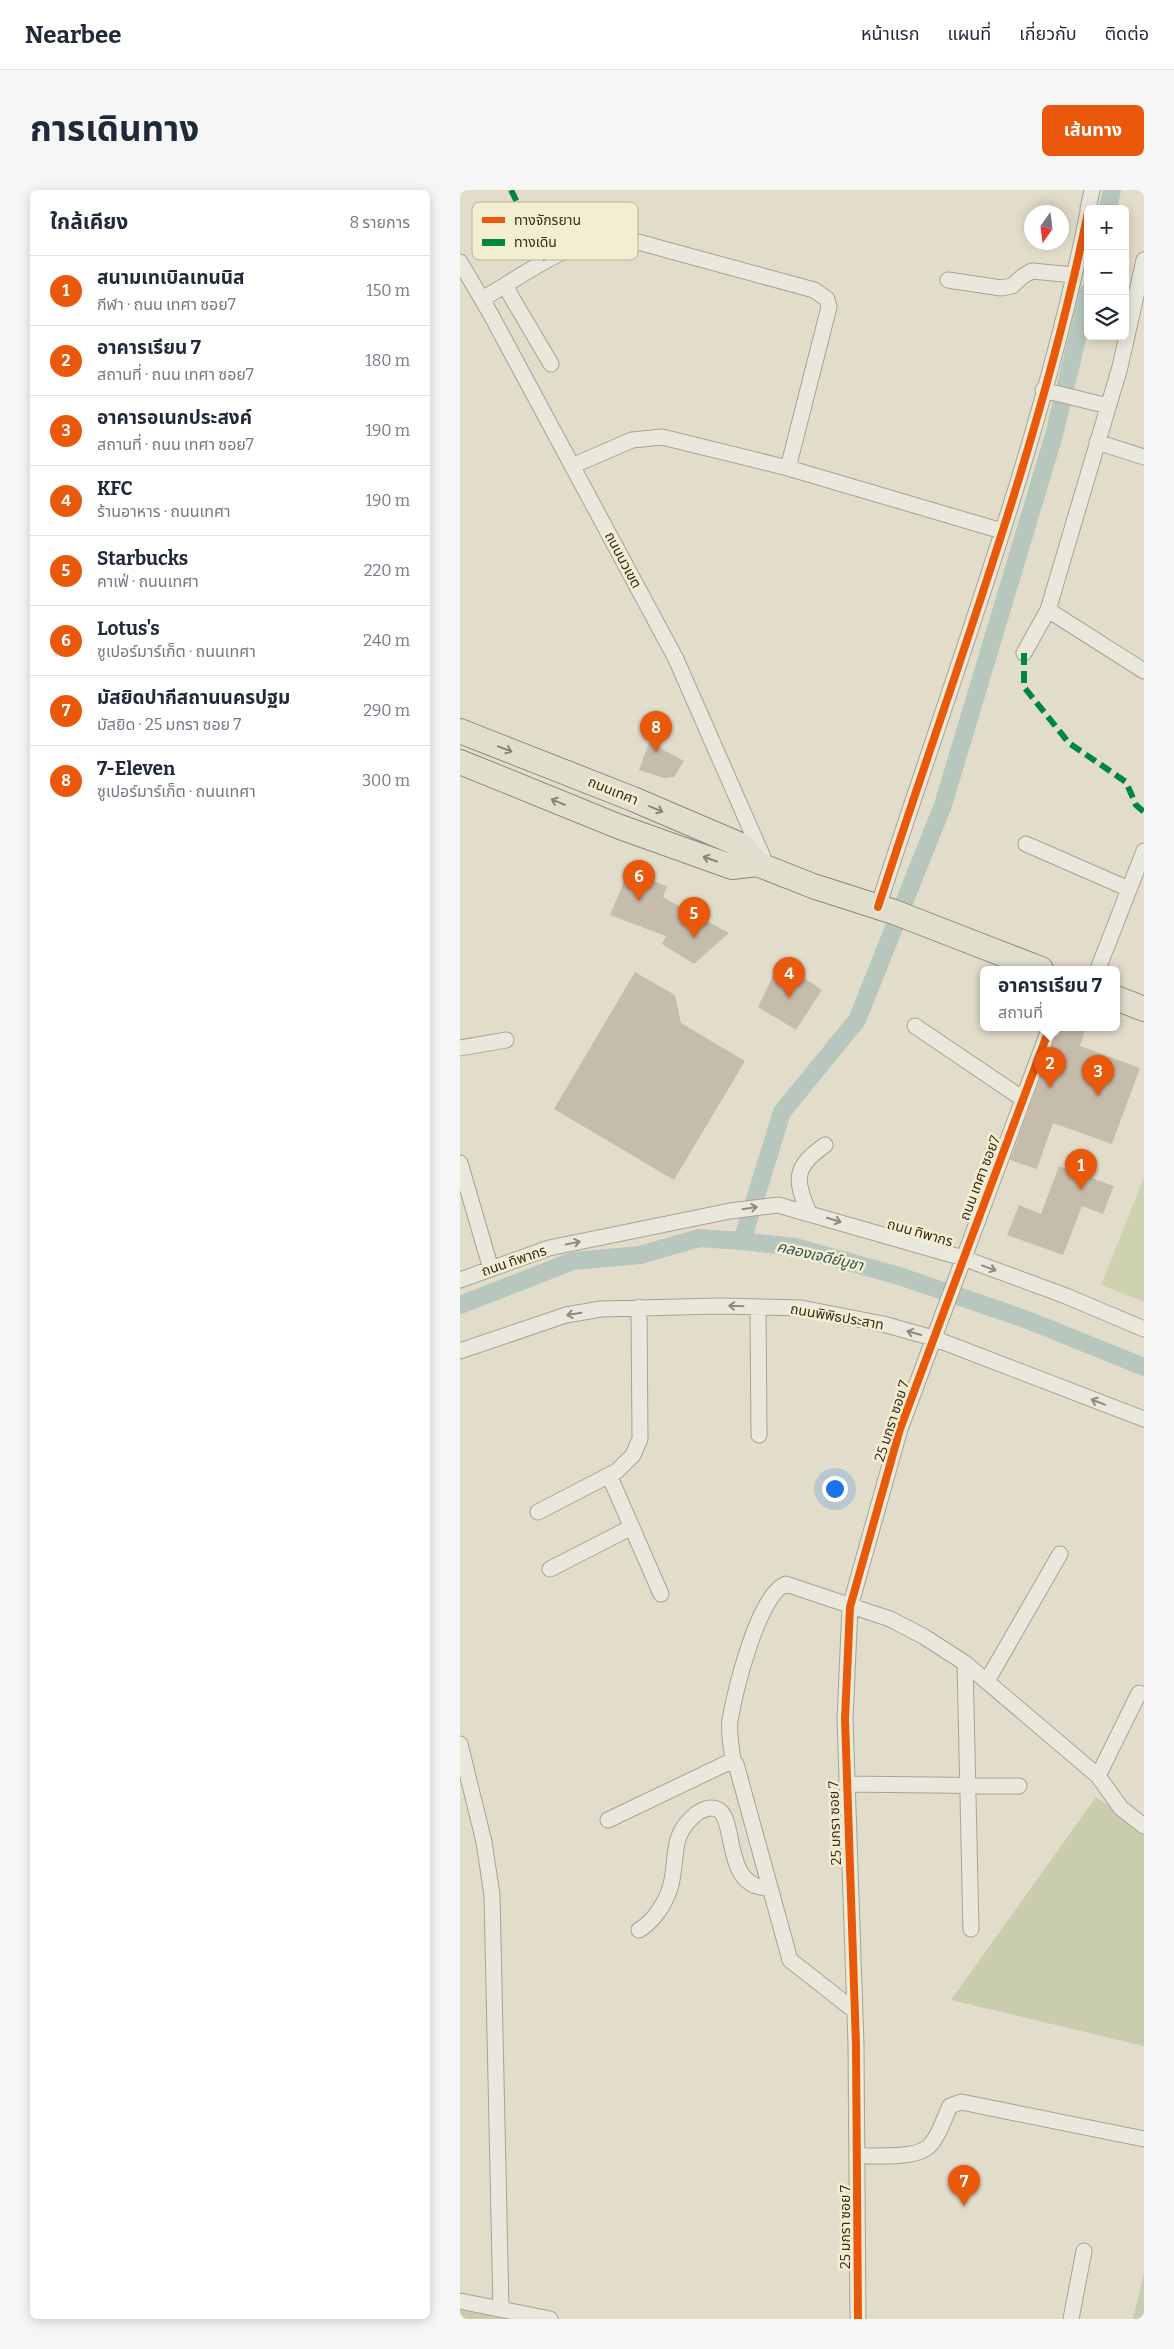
<!DOCTYPE html>
<html lang="th">
<meta charset="utf-8">
<style>
:root{--surface:#fff;--page:#f6f6f7;--text:#1f2937;--muted:#747a83;--line:#e0e1e3;--accent:#ea580c}
body{margin:0;font-family:Bitter,"Noto Sans Thai",serif;background:var(--page);color:var(--text)}
.controls{position:absolute;right:15px;top:15px;display:grid;overflow:hidden;border-radius:8px;box-shadow:0 2px 12px #0003}
.controls button{width:45px;height:45px;display:grid;place-items:center;padding:0;border:0;border-bottom:1px solid var(--line);background:var(--surface);color:var(--text);font:25px sans-serif}
.compass{position:absolute;left:564px;top:15px;width:45px;height:45px;border-radius:50%;background:var(--surface);box-shadow:0 2px 12px #0003;rotate:194deg}
.you{position:absolute;left:374px;top:1298px;width:18px;height:18px;margin:-12px;border:4px solid #fff;border-radius:50%;background:#1a73e8;box-shadow:0 0 0 8px #1a73e833}
.badge{display:grid;place-items:center;width:32px;height:32px;border-radius:50%;background:var(--accent);color:#fff;font-size:16px;font-weight:700}
.pin{position:absolute;translate:-50% -41px;filter:drop-shadow(0 1px 2px #0008)}
.pin::after{content:'';position:absolute;top:26px;width:18px;height:15px;background:inherit;clip-path:polygon(0 0,100% 0,50% 100%)}
.popup{position:absolute;left:520px;top:776px;width:140px;height:65px;box-sizing:border-box;display:grid;place-content:center;border-radius:8px;background:var(--surface);filter:drop-shadow(0 1px 4px #0005);font-size:16px;white-space:nowrap;color:var(--muted)}
.popup b{font-size:19px;color:var(--text)}
.popup::after{content:'';position:absolute;left:50%;top:100%;margin-left:-10px;border:10px solid transparent;border-top-color:var(--surface)}
.list{margin:0;padding:0;list-style:none}
h2{display:flex;justify-content:space-between;align-items:center;height:65px;margin:0;padding:0 20px;font-size:21px}
h2 small{font-size:16px;font-weight:400;color:var(--muted)}
.list li{display:grid;grid-template-columns:32px 1fr auto;gap:15px;align-items:center;box-sizing:border-box;height:70px;padding:0 20px;border-top:1px solid var(--line)}
.list b{display:block;font-size:19px;white-space:nowrap}
.list p{margin:0;font-size:16px;white-space:nowrap;color:var(--muted)}
.list em{font-size:16px;font-style:normal;color:var(--muted)}
.icon{flex:none;width:28px;height:28px;fill:none;stroke:currentColor;stroke-width:2;stroke-linecap:round;stroke-linejoin:round}
.map{position:relative;flex:none;width:684px;height:2129px;overflow:hidden;border-radius:8px}
header{display:flex;align-items:center;gap:30px;box-sizing:border-box;height:70px;padding:0 25px;background:var(--surface);border-bottom:1px solid var(--line)}
header strong{font-size:24px}
nav{display:flex;gap:28px;margin-inline-start:auto;font-size:18px}
.intro{display:flex;align-items:center;justify-content:space-between;box-sizing:border-box;height:120px;padding:0 30px}
h1{margin:0;font-size:35px}
.button{padding:12px 22px;border-radius:8px;background:var(--accent);color:#fff;font-size:18px;font-weight:700}
main{display:flex;gap:30px;padding:0 30px}
aside{flex:1;background:var(--surface);border-radius:8px;box-shadow:0 2px 12px #0003}
.map>svg:first-child{display:block}
.green{fill:#ced2ae}
.cemetery{fill:#c9ccad}
.lines{fill:none;stroke-linecap:round;stroke-linejoin:round}
.canal{stroke:#b7c7be;stroke-width:18}
.building{fill:#c6bcac}
.minor-casing{stroke:#a7a295;stroke-width:17}
.primary-casing{stroke:#8c877b;stroke-width:26}
.minor{stroke:#eae8dd;stroke-width:15}
.primary{stroke:#e2dece;stroke-width:24}
.quiet{stroke:#00873e;stroke-width:6;stroke-dasharray:12 6;stroke-linecap:butt}
.cycleway-casing{stroke:#f3edd1;stroke-width:11}
.cycleway{stroke:#e8590c;stroke-width:8}
.oneway{stroke:#8c8476}
.oneway2{stroke:#908a7e}
.labels{text-anchor:middle;dominant-baseline:central;stroke-width:5;stroke-linejoin:round;paint-order:stroke}
.street-label{font-size:14px;fill:#352b1e;stroke:#f3edd1}
.water-label{font-size:15px;font-style:italic;fill:#2e5354;stroke:#f3edd1}
.key{fill:#f3edd1;stroke:#bab39b;stroke-width:1}
.key-label{font-size:14px;fill:#352b1e}
</style>
<header>
<strong>Nearbee</strong>
<nav><a>หน้าแรก</a><a>แผนที่</a><a>เกี่ยวกับ</a><a>ติดต่อ</a></nav>
</header>
<div class="intro"><h1>การเดินทาง</h1><a class="button">เส้นทาง</a></div>
<main>
<aside>
<h2>ใกล้เคียง<small>8 รายการ</small></h2>
<ul class="list">
<li><span class="badge">1</span><div><b>สนามเทเบิลเทนนิส</b><p>กีฬา · ถนน เทศา ซอย7</p></div><em>150 m</em></li>
<li><span class="badge">2</span><div><b>อาคารเรียน 7</b><p>สถานที่ · ถนน เทศา ซอย7</p></div><em>180 m</em></li>
<li><span class="badge">3</span><div><b>อาคารอเนกประสงค์</b><p>สถานที่ · ถนน เทศา ซอย7</p></div><em>190 m</em></li>
<li><span class="badge">4</span><div><b>KFC</b><p>ร้านอาหาร · ถนนเทศา</p></div><em>190 m</em></li>
<li><span class="badge">5</span><div><b>Starbucks</b><p>คาเฟ่ · ถนนเทศา</p></div><em>220 m</em></li>
<li><span class="badge">6</span><div><b>Lotus's</b><p>ซูเปอร์มาร์เก็ต · ถนนเทศา</p></div><em>240 m</em></li>
<li><span class="badge">7</span><div><b>มัสยิดปากีสถานนครปฐม</b><p>มัสยิด · 25 มกรา ซอย 7</p></div><em>290 m</em></li>
<li><span class="badge">8</span><div><b>7-Eleven</b><p>ซูเปอร์มาร์เก็ต · ถนนเทศา</p></div><em>300 m</em></li>
</ul>
</aside>
<div class="map">
<svg width="684" height="2129" viewBox="0 0 684 2129">
<rect width="100%" height="100%" fill="#e2ddcb"/>
<path class="green" d="M684,987v125l-43,-17z"/>
<path class="cemetery" d="M636,1607l31,21 17,9v219l-193,-46z
M684,2083v46h-11z
M0,2115l71,14h-71z"/>
<g class="lines">
<path class="canal" d="M648,19l4,-19
M282,1051l40,-129 75,-92 86,-215 111,-370 34,-142
M0,1115l113,-44 67,-6 59,-17 43,3 53,6 104,29 126,43 119,48"/>
</g>
<path class="building" d="M189,552l35,19 -10,16 -10,1 -25,-8z
M168,682l39,14 -4,11 66,36 -35,31 -32,-20 4,-8 -56,-21z
M320,772l42,28 -26,40 -38,-23z
M175,782l40,23 6,28 64,38 -71,119 -120,-71z
M599,837h27l-6,19 60,22 -28,76 -59,-21 -16,46 -27,-9z
M599,976l55,20 -11,28 -21,-8 -19,49 -56,-20 12,-30 22,9z"/>
<g class="lines">
<g class="minor-casing">
<path id="minor" d="M628,19l4,-19
M0,72l30,51 186,346 89,203
M488,90l53,8 11,-2 11,-10 9,-5 42,4
M45,96l46,78
M22,109c42,-24 85,-58 134,-63l198,54 13,9 2,8 -41,161
M583,200l65,16
M637,252l47,15
M112,276l60,-26 30,-3 126,31 214,63
M588,420l96,61
M564,463l24,-43 72,-243 24,-107
M566,654l103,45
M418,717c74,-230 162,-458 210,-695
M638,779l46,-118
M455,836l108,73
M0,858l46,-8
M0,973l31,106
M349,1023c-15,-34 -15,-46 16,-68
M0,1090l89,-32 181,-37 48,-6 185,53 103,38 78,33
M298,1117l1,128
M0,1161l106,-36 35,-6 118,-3 82,2 82,16 50,14 211,81
M149,1285l52,119
M78,1322l79,-41 16,-16 7,-16 -1,-132
M90,1379l82,-42
M505,1473l6,266
M527,1491l73,-127
M0,1554l24,98 8,53 9,414
M273,1572c-1,-14 -5,-28 -3,-42 5,-28 28,-126 56,-136l104,35 33,17 42,27 133,113 23,32 23,18
M638,1586l41,-83
M386,1594l173,2
M148,1630l115,-55 6,-3 7,2 54,196 65,51
M179,1740c14,-8 26,-26 31,-42 9,-30 -2,-51 26,-74 5,-4 14,-8 21,-5 21,8 4,79 52,79
M397,1966c19,-1 62,4 74,-12 9,-10 13,-26 19,-38l11,-4 183,37
M0,2111l90,18
M398,2129l-2,-274 -11,-326 5,-112 50,-178 150,-402
M611,2129l13,-68"/>
</g>
<g class="primary-casing">
<path id="primary" d="M0,541l173,68 110,47 14,18
M0,572l160,65 112,40 25,-3 56,22 81,26 147,57
M656,808l28,11"/>
</g>
<use href="#minor" class="minor"/>
<use href="#primary" class="primary"/>
<path class="quiet" d="M51,0l35,70
M564,463v34l45,56 57,39 10,23 8,7"/>
<g class="cycleway-casing">
<path id="cycleway" d="M418,717c74,-230 162,-458 210,-695
M398,2129l-2,-274 -11,-326 5,-112 50,-178 150,-402"/>
</g>
<use href="#cycleway" class="cycleway"/>
</g>
<defs><path id="oneway-shaft" d="M-6 0H5M1.5-3L5.5 0L1.5 3" fill="none" stroke-width="1.6" stroke-linecap="round" stroke-linejoin="round" transform="scale(1.25)"/></defs>
<g class="oneway">
<use href="#oneway-shaft" transform="translate(45 559) rotate(21)"/>
<use href="#oneway-shaft" transform="translate(98 612) rotate(-158)"/>
<use href="#oneway-shaft" transform="translate(196 619) rotate(23)"/>
<use href="#oneway-shaft" transform="translate(250 669) rotate(-161)"/>
</g>
<g class="oneway2">
<use href="#oneway-shaft" transform="translate(290 1018) rotate(-9)"/>
<use href="#oneway-shaft" transform="translate(374 1030) rotate(17)"/>
<use href="#oneway-shaft" transform="translate(113 1053) rotate(-12)"/>
<use href="#oneway-shaft" transform="translate(529 1078) rotate(20)"/>
<use href="#oneway-shaft" transform="translate(276 1116) rotate(-178)"/>
<use href="#oneway-shaft" transform="translate(114 1124) rotate(170)"/>
<use href="#oneway-shaft" transform="translate(454 1143) rotate(-164)"/>
<use href="#oneway-shaft" transform="translate(638 1212) rotate(-159)"/>
</g>
<g class="labels">
<g class="street-label">
<text transform="translate(163 370) rotate(62)">ถนนนวเขต</text>
<text transform="translate(153 601) rotate(22)">ถนนเทศา</text>
<text transform="translate(520 988) rotate(-69)">ถนน เทศา ซอย7</text>
<text transform="translate(460 1043) rotate(16)">ถนน ทิพากร</text>
<text transform="translate(54 1071) rotate(-19)">ถนน ทิพากร</text>
<text transform="translate(377 1127) rotate(10)">ถนนพิพิธประสาท</text>
<text transform="translate(432 1231) rotate(-72)">25 มกรา ซอย 7</text>
<text transform="translate(375 1633) rotate(-92)">25 มกรา ซอย 7</text>
<text transform="translate(385 2037) rotate(-90)">25 มกรา ซอย 7</text>
</g>
<g class="water-label">
<text transform="translate(360 1066) rotate(13)">คลองเจดีย์บูชา</text>
</g>
</g>
<rect x="12" y="12" width="166" height="58" rx="8" class="key"/>
<rect x="22" y="27" width="23" height="6" fill="#e8590c"/>
<rect x="22" y="49" width="23" height="7" fill="#00873e"/>
<g class="key-label">
<text x="54" y="35">ทางจักรยาน</text>
<text x="54" y="57">ทางเดิน</text>
</g>
</svg>
<div class="controls">
<button>+</button>
<button>−</button>
<button><svg class="icon" aria-label="layers" viewBox="0 0 24 24"><path d="M12 4l9 5-9 5-9-5zM3 14l9 5 9-5"/></svg></button>
</div>
<svg class="compass" viewBox="-18 -18 36 36"><path d="M0-13l5 13h-10z" fill="#e53935"/><path d="M0 13l5-13h-10z" fill="#747a83"/></svg>
<div class="you"></div>
<div class="pin badge" style="left:621px;top:1000px">1</div>
<div class="pin badge" style="left:590px;top:898px">2</div>
<div class="popup"><b>อาคารเรียน 7</b>สถานที่</div>
<div class="pin badge" style="left:638px;top:906px">3</div>
<div class="pin badge" style="left:329px;top:808px">4</div>
<div class="pin badge" style="left:234px;top:748px">5</div>
<div class="pin badge" style="left:179px;top:711px">6</div>
<div class="pin badge" style="left:504px;top:2016px">7</div>
<div class="pin badge" style="left:196px;top:562px">8</div>
</div>
</main>
